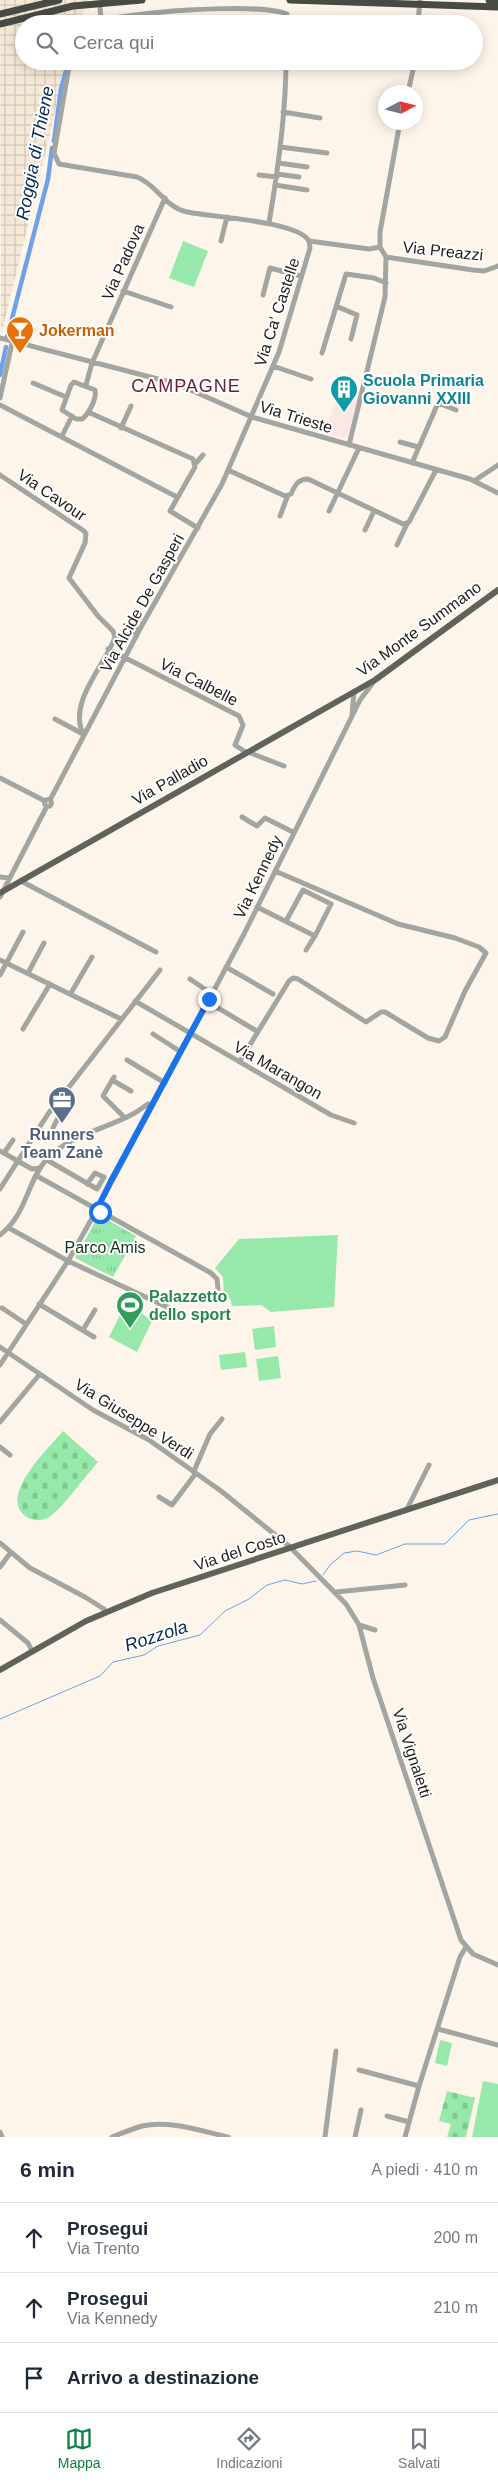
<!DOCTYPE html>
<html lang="it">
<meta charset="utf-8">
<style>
:root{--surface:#fff;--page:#f6f6f7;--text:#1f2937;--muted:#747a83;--line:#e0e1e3;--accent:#0b8043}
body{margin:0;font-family:Helvetica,sans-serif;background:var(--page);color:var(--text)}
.compass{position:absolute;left:378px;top:85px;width:45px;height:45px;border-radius:50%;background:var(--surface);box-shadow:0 2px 12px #0003;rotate:83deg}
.stop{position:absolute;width:15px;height:15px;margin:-11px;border:4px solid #1a73e8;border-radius:50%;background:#fff}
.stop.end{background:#1a73e8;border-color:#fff;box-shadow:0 1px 5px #0008}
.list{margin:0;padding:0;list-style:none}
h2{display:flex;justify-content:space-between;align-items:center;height:65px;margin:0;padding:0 20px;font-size:21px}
h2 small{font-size:16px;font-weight:400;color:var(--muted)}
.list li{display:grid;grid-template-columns:32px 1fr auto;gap:15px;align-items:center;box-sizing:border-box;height:70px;padding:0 20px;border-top:1px solid var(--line)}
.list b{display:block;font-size:19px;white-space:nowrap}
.list p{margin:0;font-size:16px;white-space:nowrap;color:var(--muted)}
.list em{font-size:16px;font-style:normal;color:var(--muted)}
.icon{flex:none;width:28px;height:28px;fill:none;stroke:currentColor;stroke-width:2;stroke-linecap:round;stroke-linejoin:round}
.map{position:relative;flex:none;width:498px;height:2137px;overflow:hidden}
.search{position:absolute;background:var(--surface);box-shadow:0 2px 12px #0003;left:15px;right:15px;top:15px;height:55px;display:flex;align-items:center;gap:12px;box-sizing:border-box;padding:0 18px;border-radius:28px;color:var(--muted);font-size:19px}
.sheet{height:275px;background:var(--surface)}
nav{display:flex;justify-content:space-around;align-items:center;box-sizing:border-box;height:70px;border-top:1px solid var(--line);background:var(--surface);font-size:14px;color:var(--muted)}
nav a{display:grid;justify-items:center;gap:2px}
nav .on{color:var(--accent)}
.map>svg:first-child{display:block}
.industrial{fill:url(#industrial-grid)}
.education{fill:#fce7e2}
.grass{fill:url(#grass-tufts)}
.cemetery{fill:url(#cemetery-stones)}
.pitch{fill:#96e9aa}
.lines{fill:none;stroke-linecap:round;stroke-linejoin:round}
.stream{stroke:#6ea1e9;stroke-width:1}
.canal{stroke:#6ea1e9;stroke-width:4.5}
.minor{stroke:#a3a5a0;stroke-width:5}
.major{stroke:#5f635a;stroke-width:6}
.highway{stroke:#474b41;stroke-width:7}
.route{stroke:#1a73e8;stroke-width:6}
.labels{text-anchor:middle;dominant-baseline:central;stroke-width:4;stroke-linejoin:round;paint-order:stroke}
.street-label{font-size:16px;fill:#211e1a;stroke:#fff}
.food-label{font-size:16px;font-weight:bold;fill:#c56008;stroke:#fff;text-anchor:start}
.culture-label{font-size:16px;font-weight:bold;fill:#0d838f;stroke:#fff;text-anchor:start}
.service-label{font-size:16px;font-weight:bold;fill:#4e5e75;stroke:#fff}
.park-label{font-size:16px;fill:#10331a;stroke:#fff}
.leisure-label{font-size:16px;font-weight:bold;fill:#27864d;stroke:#fff;text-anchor:start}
.water-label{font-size:18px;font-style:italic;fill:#062855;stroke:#fff}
.neighbourhood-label{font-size:18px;letter-spacing:1px;fill:#682333;stroke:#fff}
</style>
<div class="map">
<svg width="498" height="2137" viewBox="0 0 498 2137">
<defs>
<pattern id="industrial-grid" width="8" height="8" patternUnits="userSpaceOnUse" patternTransform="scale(1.25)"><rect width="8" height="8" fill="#f6e8d7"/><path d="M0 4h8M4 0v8" fill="none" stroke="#d3c7b8"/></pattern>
<pattern id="grass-tufts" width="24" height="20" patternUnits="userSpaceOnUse" patternTransform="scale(1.25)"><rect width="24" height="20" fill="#96e9aa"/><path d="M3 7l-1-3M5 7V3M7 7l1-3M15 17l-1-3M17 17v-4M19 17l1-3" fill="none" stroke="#81c792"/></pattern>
<pattern id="cemetery-stones" width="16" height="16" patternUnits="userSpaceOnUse" patternTransform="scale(1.25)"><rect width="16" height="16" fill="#96e9aa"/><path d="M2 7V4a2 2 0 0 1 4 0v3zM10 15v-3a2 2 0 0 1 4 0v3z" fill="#81c792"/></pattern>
</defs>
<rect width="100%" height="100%" fill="#fef5ea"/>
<path class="industrial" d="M0,0h88l-10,24h-54v37h41l-13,65 -51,210z"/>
<path class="education" d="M338,392l20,6 -11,41 -22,-5z"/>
<path class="grass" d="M99,1215l37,21 -23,41 -38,-19z"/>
<path class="cemetery" d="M63,1431l35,31c-12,13 -35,46 -49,55 -8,5 -18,4 -25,-2 -24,-21 24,-66 39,-84z
M447,2091l28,7 -9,39h-19l4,-13 -12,-3z"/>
<path class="pitch" d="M183,241l25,10 -14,36 -25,-9z
M338,1235l-4,72 -63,5 -10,-7 -29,1 -2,-8h-6l-1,-21 -8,-9 24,-29z
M124,1307l9,5 2,-4 17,13 -15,31 -28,-15z
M274,1326l2,21 -21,3 -3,-21z
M245,1352l2,15 -26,3 -2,-15z
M278,1356l3,22 -22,3 -3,-22z
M440,2040l12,3 -5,23 -12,-3z
M483,2081l15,3v53h-26z"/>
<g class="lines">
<path class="stream" d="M323,1575l7,-10 14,-12 13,-2 19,4 29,-11h40l24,-24 29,-6
M0,1719l100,-43 13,-14 31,-7 14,-9 42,-11 25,-24 24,-12 18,-14 18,-5 17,4 14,-3"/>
<path class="canal" d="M54,141l7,-52 6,-22
M7,338l41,-159 4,-31
M0,375l6,-28"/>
<path class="minor" d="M100,7l1,13
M89,24c32,-12 168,-22 198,-10v10
M418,24l2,-24
M70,61l-16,92 5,11 78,13c19,7 29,31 50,35 24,5 111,9 122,29
M408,92l7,-31
M283,112l37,6
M280,147l47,6
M279,163l28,4
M277,174l22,3
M259,175l18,2
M275,185l32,5
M269,223c9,-53 17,-108 17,-162
M221,241l6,-24
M309,241l60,8 11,-2 6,10 -1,40 -36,148
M380,247v-15l20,-110
M386,257l87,13 11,1 14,-5
M123,291l48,16
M263,295l7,-27 31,8
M336,306l21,9 -6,24
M0,338l177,46 75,33 218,62 28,14
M322,353l24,-79 28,4 12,5
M273,366l38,13
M74,382l21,8c2,8 -6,24 -13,29h-6l-14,-9 9,-25z
M33,383l33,14
M86,385l6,-22 73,-165
M0,398l12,-55
M0,405l177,92
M88,412l105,47 2,8 -25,44 28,17
M121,428l10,-22
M62,436l10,-20
M400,442l18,5
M196,463l7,-8
M412,463l26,-60 18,7
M228,470l57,26 6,-2c4,-9 7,-15 17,-15l95,45 6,-2 27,-52
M0,475l84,56 2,3 -1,9 -16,35 29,38 15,15 2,6 10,-1 14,-7
M474,481l24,-16
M329,511l30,-63
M280,516l8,-21
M365,530l9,-19
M397,545l10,-21
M108,649l131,67 4,9 -8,20 12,8
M352,715l2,-23
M55,719l28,15
M84,735c-18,-31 22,-71 31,-98
M248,752l36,14
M0,778l45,23
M44.5 803a3.5 3.5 0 1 1 7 0a3.5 3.5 0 1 1-7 0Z
M50,800l91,-173 81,-143 57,-132 31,-104 -1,-7
M242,817l15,9 8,-8 28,14
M0,877l9,1
M21,881l135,71
M0,897l47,-91
M257,907l58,29 -9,14
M286,921l17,-31 28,14 -16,32
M0,960l121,59
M226,967l47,27
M28,973l16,-30
M0,975l23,-43
M190,979l22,15
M71,993l21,-36
M135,1001l196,114 23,8
M208,1002l47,28
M23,1029l27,-45
M153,1034l28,18
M127,1060l38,23
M240,1061l49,-80 4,-3 5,1 68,43 15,-10h4l43,26 11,3 6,-4 20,-46 21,-38 -7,-6 -24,-9 -57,-14 -123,-53
M114,1077l-11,19 22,22
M112,1080l19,11
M53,1128l15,-31 -3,-6
M0,1151l32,18 8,-1
M4,1153l9,-13
M47,1160l50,29 7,-12 -9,-4 -8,11
M37,1176l174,97 6,6 1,10
M0,1189l48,-75 112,-144
M9,1228l59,33 114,53
M0,1235c28,-22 26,-52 46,-75 23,-25 57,-30 85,-45 6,-3 11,-7 17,-11
M39,1304l55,33
M2,1308l24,16
M83,1330l12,-20
M0,1347l93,63 56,30 72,51 68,55 57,58 13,21 14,53 88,262 12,14 25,11
M0,1365l68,-104 28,-50 148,-277 116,-234 13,-17
M0,1422l40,-48
M0,1447l10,8
M194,1471l16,-37 12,-15
M159,1497l13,8 24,-32
M407,1509l22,-44
M0,1543l30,25 55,29 19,12 2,4
M0,1567l11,-15
M336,1592l69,-7
M0,1620l28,23 4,8
M359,1625l16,5
M438,2029l60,16
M359,2070l60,16
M387,2116l22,6
M0,2132l2,5
M112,2137c10,-4 20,-8 30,-11 27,-6 59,5 86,11
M325,2137l11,-86
M355,2137l6,-27
M405,2137l14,-51 41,-129 6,-10"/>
<path class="major" d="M0,893l375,-213 123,-90
M0,1670l86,-49 66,-28 346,-113"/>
<path class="highway" d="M290,0l208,7
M489,0h9
M0,14l59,-14
M0,24l73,-18 69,-6"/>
</g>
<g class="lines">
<path class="route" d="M100,1212l-4,-1 15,-30 98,-182"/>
</g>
<defs>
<g id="bar-pin" transform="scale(1.4375)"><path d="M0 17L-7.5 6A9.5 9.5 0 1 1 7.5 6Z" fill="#e8710a" stroke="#fff"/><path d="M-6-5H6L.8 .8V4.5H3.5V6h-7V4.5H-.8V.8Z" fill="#fff"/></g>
<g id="building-pin" transform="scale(1.4375)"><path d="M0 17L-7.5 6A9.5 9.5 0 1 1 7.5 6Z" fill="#0f9aa8" stroke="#fff"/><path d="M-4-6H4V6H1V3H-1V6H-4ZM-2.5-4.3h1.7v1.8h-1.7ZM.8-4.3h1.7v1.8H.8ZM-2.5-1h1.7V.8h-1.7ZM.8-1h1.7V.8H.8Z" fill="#fff"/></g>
<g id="office-pin" transform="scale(1.4375)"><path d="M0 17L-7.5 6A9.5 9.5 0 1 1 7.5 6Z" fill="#5c6f8a" stroke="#fff"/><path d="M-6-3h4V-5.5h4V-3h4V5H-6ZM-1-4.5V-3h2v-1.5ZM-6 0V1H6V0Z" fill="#fff"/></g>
<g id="stadium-pin" transform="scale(1.4375)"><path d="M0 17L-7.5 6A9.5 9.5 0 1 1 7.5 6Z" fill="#2e9e5b" stroke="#fff"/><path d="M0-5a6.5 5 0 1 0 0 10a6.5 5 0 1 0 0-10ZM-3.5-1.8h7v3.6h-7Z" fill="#fff"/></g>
</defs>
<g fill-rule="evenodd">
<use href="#bar-pin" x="20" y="330"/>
<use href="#building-pin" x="344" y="389"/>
<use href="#office-pin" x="62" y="1100"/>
<use href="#stadium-pin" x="130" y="1305"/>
</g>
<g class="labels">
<g class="street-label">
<text transform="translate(443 251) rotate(6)">Via Preazzi</text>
<text transform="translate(123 262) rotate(-66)">Via Padova</text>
<text transform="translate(277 312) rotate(-72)">Via Ca' Castelle</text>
<text transform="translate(296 417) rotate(17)">Via Trieste</text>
<text transform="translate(52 495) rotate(34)">Via Cavour</text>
<text transform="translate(142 603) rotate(-61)">Via Alcide De Gasperi</text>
<text transform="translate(419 629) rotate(-36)">Via Monte Summano</text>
<text transform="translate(199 682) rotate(27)">Via Calbelle</text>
<text transform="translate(170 780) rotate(-30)">Via Palladio</text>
<text transform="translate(258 877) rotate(-64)">Via Kennedy</text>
<text transform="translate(278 1070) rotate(30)">Via Marangon</text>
<text transform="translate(134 1419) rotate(32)">Via Giuseppe Verdi</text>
<text transform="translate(240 1551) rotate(-18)">Via del Costo</text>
<text transform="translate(412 1753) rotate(72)">Via Vignaletti</text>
</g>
<g class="food-label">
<text x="39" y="330">Jokerman</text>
</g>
<g class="culture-label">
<text x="363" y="380">Scuola Primaria<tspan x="363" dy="18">Giovanni XXIII</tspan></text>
</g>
<g class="service-label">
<text x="62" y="1134">Runners<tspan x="62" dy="18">Team Zanè</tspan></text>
</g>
<g class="park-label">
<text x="105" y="1247">Parco Amis</text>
</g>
<g class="leisure-label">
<text x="149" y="1296">Palazzetto<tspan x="149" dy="18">dello sport</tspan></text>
</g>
<g class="water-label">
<text transform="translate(35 153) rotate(-79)">Roggia di Thiene</text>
<text transform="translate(156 1636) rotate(-18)">Rozzola</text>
</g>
<g class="neighbourhood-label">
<text x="186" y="386">CAMPAGNE</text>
</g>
</g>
</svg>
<svg class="compass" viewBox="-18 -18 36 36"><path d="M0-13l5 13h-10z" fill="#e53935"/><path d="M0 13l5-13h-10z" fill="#747a83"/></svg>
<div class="stop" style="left:100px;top:1212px"></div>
<div class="stop end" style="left:209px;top:999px"></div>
<div class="search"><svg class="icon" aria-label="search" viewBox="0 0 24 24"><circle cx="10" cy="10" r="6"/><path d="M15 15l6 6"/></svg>Cerca qui</div>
</div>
<section class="sheet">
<h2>6 min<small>A piedi · 410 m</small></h2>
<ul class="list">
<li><svg class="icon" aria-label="ahead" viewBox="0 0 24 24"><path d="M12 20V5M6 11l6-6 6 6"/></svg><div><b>Prosegui</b><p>Via Trento</p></div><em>200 m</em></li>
<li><svg class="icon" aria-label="ahead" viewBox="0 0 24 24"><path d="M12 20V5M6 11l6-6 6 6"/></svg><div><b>Prosegui</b><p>Via Kennedy</p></div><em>210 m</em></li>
<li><svg class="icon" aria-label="arrive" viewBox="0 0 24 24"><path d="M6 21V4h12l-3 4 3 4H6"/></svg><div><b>Arrivo a destinazione</b></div></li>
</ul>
</section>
<nav>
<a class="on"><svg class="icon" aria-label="map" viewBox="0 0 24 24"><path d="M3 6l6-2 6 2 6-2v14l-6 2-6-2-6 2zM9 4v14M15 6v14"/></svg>Mappa</a>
<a><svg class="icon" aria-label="directions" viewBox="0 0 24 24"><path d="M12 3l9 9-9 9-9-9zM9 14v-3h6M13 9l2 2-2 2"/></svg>Indicazioni</a>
<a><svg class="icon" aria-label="saved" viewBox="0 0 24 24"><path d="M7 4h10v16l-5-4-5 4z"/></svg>Salvati</a>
</nav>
